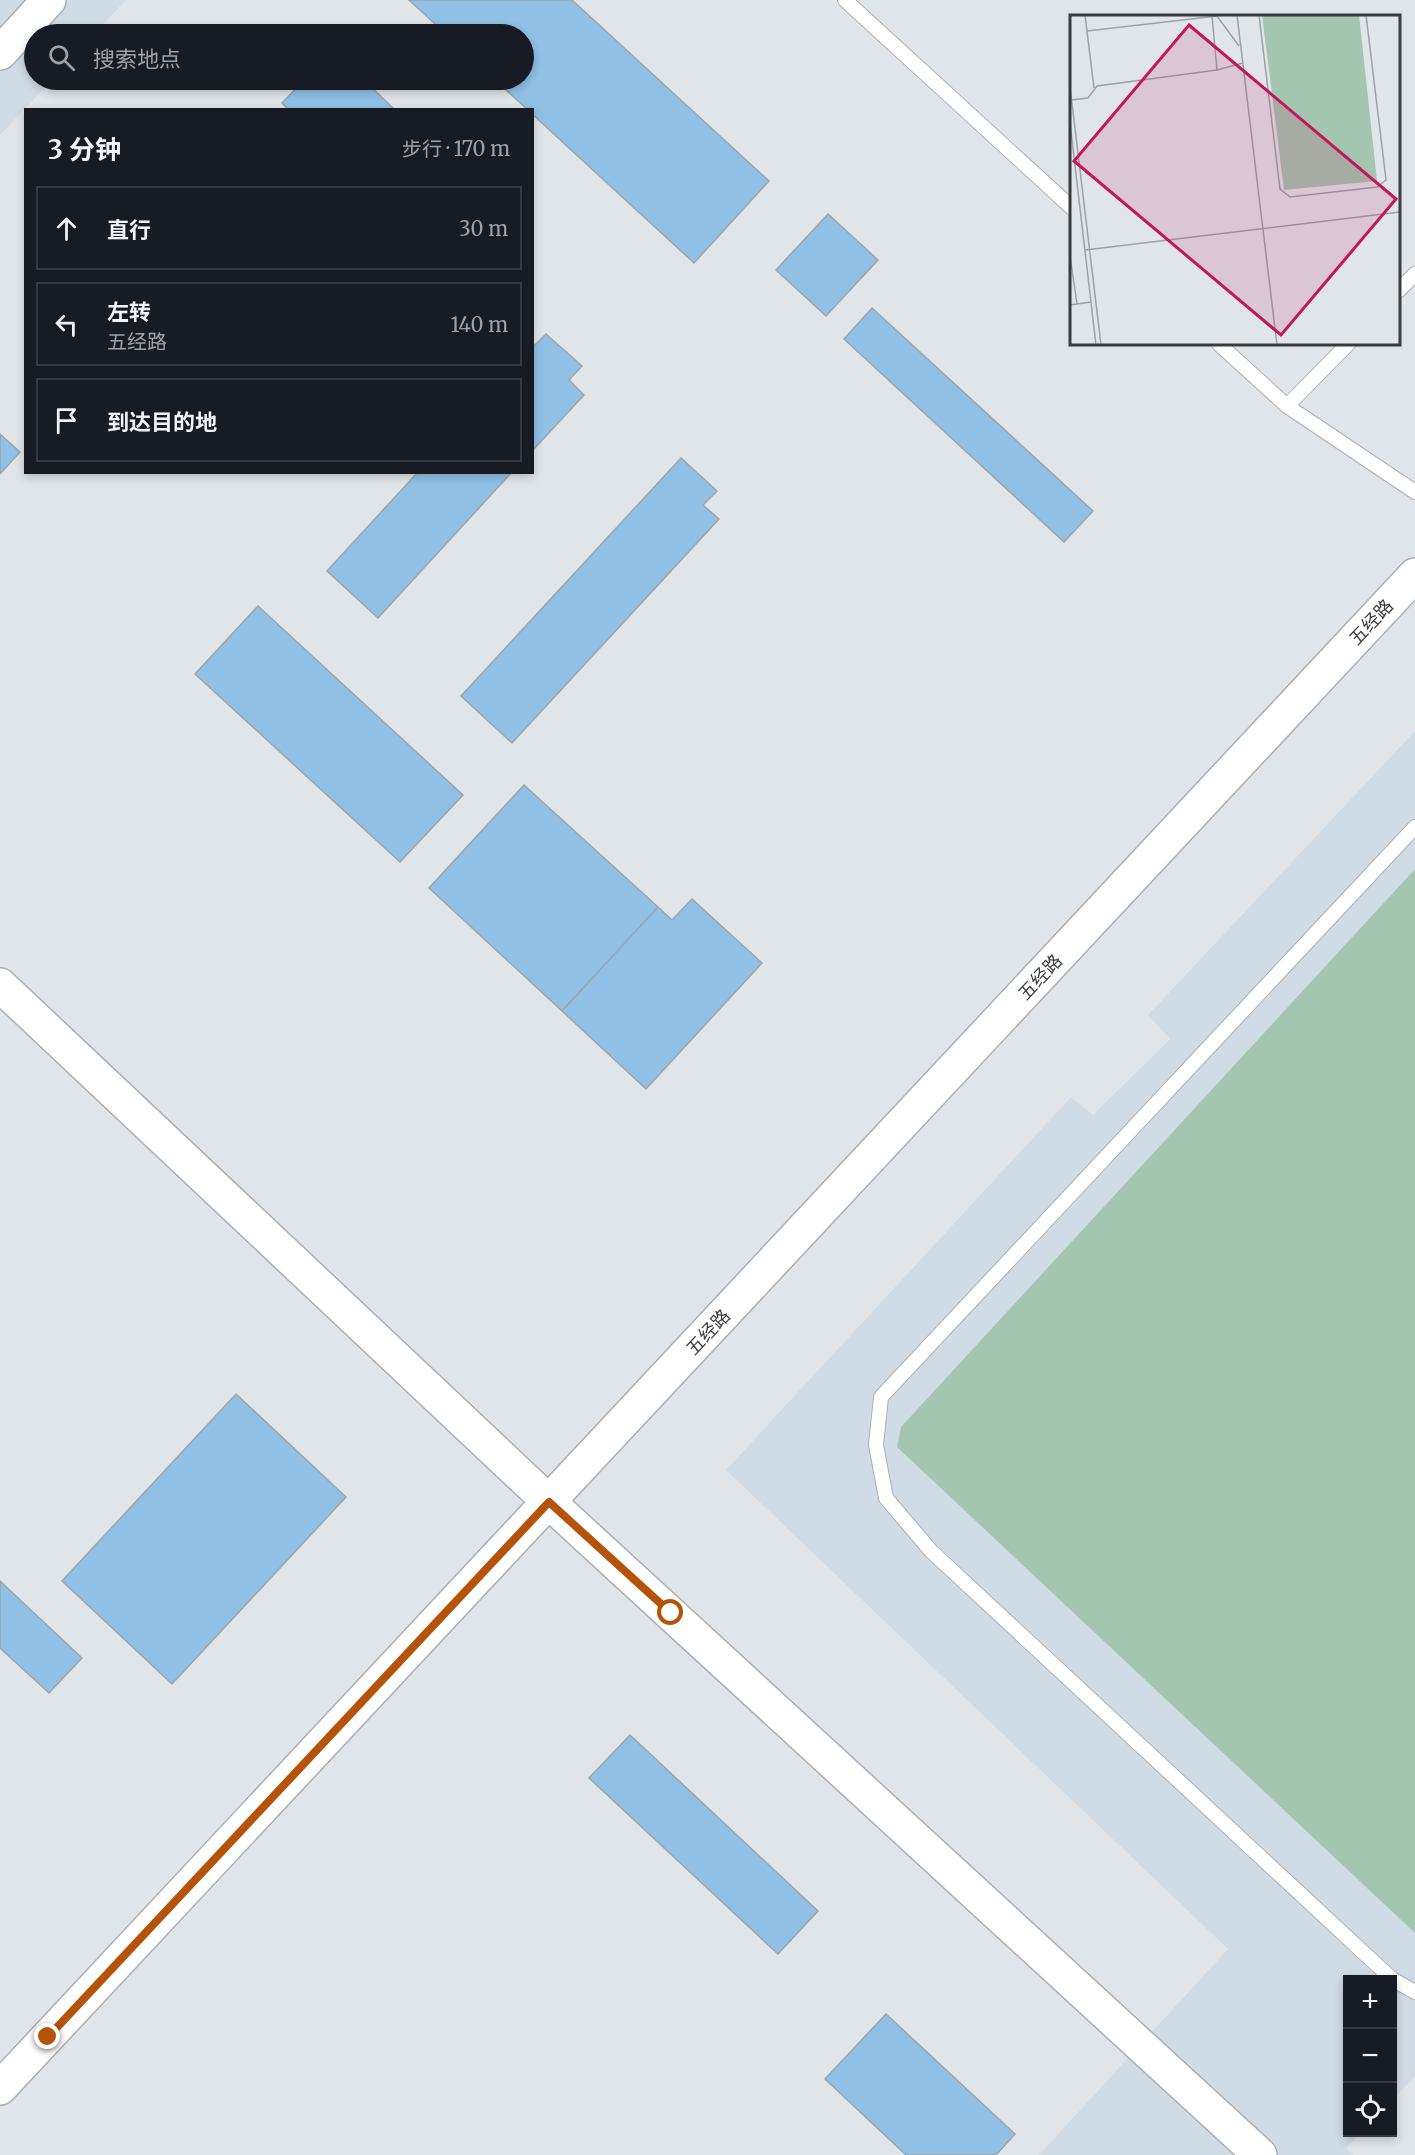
<!DOCTYPE html>
<html lang="zh">
<meta charset="utf-8">
<style>
:root{--surface:#171b24;--page:#20242c;--text:#f1f3f6;--muted:#9ea1a6;--line:#363941}
body{margin:0;font-family:Merriweather,"Noto Sans SC",serif;background:var(--page);color:var(--text)}
.controls{position:absolute;right:18px;bottom:18px;display:grid;overflow:hidden;border-radius:0px;box-shadow:0 3px 9px #0003}
.controls button{width:54px;height:54px;display:grid;place-items:center;padding:0;border:0;border-bottom:2px solid var(--line);background:var(--surface);color:var(--text);font:30px sans-serif}
.stop{position:absolute;width:18px;height:18px;margin:-14px;border:4px solid #b45309;border-radius:50%;background:#fff}
.stop.end{background:#b45309;border-color:#fff;box-shadow:0 2px 6px #0008}
.list{margin:0;padding:0;list-style:none}
h2{display:flex;justify-content:space-between;align-items:center;height:78px;margin:0;padding:0 24px;font-size:26px}
h2 small{font-size:20px;font-weight:400;color:var(--muted)}
.list li{display:grid;grid-template-columns:39px 1fr auto;gap:18px;align-items:center;box-sizing:border-box;height:84px;margin:0 12px 12px;padding:0 12px;border:2px solid var(--line);border-radius:0px}
.list b{display:block;font-size:22px;white-space:nowrap}
.list p{margin:0;font-size:20px;white-space:nowrap;color:var(--muted)}
.list em{font-size:20px;font-style:normal;color:var(--muted)}
.icon{flex:none;width:33px;height:33px;fill:none;stroke:currentColor;stroke-width:2;stroke-linecap:round;stroke-linejoin:round}
.map{position:relative;flex:none;width:1415px;height:2155px;overflow:hidden}
.search{position:absolute;background:var(--surface);box-shadow:0 3px 9px #0003;left:24px;top:24px;width:510px;height:66px;display:flex;align-items:center;gap:15px;box-sizing:border-box;padding:0 21px;border-radius:33px;color:var(--muted);font-size:22px}
.panel{position:absolute;background:var(--surface);box-shadow:0 3px 9px #0003;left:24px;top:108px;width:510px;height:366px;border-radius:0px}
.map>svg:first-child{display:block}
.built{fill:#d0dce5}
.grass{fill:#a4c5af}
.building{fill:#90c0e6;stroke:#9fa4a7;stroke-width:1.5}
.lines{fill:none;stroke-linecap:round;stroke-linejoin:round}
.service-casing{stroke:#abafb3;stroke-width:16}
.tertiary-casing{stroke:#abafb3;stroke-width:36}
.service{stroke:#fff;stroke-width:14}
.tertiary{stroke:#fff;stroke-width:33}
.route{stroke:#b45309;stroke-width:8}
.labels{text-anchor:middle;dominant-baseline:central;stroke-width:4.5;stroke-linejoin:round;paint-order:stroke}
.street-label{font-size:18px;fill:#393b3d;stroke:#fff}
.inset-road{fill:none;stroke:#9da1a4;stroke-width:1.5}
.view{fill:#c2185b;fill-opacity:0.15;stroke:#c2185b;stroke-width:3}
.inset-edge{fill:none;stroke:#393b3d;stroke-width:3}
</style>
<div class="map">
<svg width="1415" height="2155" viewBox="0 0 1415 2155">
<rect width="100%" height="100%" fill="#e0e5e9"/>
<path class="built" d="M0,0h126l-32,34h-60v46h18l-52,55z
M1415,731v1345l-22,23 -1,-119h-44v152l13,1 -15,15 7,7h-314l189,-206 -502,-479 345,-373 22,18 77,-76 -22,-24z"/>
<path class="grass" d="M1415,869v1064l-518,-486 4,-20z"/>
<path class="building" d="M409,0h163l197,181 -75,82 -162,-149v-4h-4l-33,-30h29v-46h-78z
M304,80h60l31,30h-106l-7,-7z
M828,214l50,46 -52,56 -50,-46z
M872,308l221,203 -29,31 -220,-203z
M546,334l36,32 -13,14 15,15 -52,56v-103z
M0,434l20,18 -20,22z
M681,458l36,33 -14,14 16,14 -207,224 -51,-47z
M418,472h94l-134,146 -51,-47z
M258,606l205,189 -63,67 -205,-188z
M524,785l134,122 -96,104 -133,-123z
M692,899l70,64 -116,126 -84,-78 96,-104 14,13z
M236,1394l110,103 -174,187 -110,-103z
M0,1581l82,77 -33,35 -49,-45z
M630,1735l188,176 -40,43 -189,-176z
M886,2014l129,120 -19,21h-90l-81,-76z"/>
<g class="lines">
<g class="service-casing">
<path id="service" d="M845,0l227,208
M1398,291l17,-17
M1219,344l68,62 128,86
M1287,406l61,-62
M1415,827l-534,570 -5,48 10,53 45,53 461,428 23,13"/>
</g>
<g class="tertiary-casing">
<path id="tertiary" d="M0,53l49,-53
M0,985l549,517 711,653
M0,2088l1415,-1513"/>
</g>
<use href="#service" class="service"/>
<use href="#tertiary" class="tertiary"/>
</g>
<g class="lines">
<path class="route" d="M48,2037l501,-535 122,111"/>
</g>
<g class="labels">
<g class="street-label">
<text transform="translate(1371 622) rotate(-47)">五经路</text>
<text transform="translate(1040 977) rotate(-47)">五经路</text>
<text transform="translate(708 1332) rotate(-47)">五经路</text>
</g>
</g>
<g transform="translate(1070 15)">
<rect width="330" height="330" fill="#e0e5e9"/>
<path d="M192,0h97l18,166 -93,9z" fill="#a4c5af"/>
<path class="inset-road" d="M15,0l9,73M167,0l40,330M189,0l21,174 10,8 87,-10 9,-7 -20,-165M142,1l5,54M17,16l130,-15 22,30M0,72l31,258M1,85l17,-2 9,-12 120,-16 26,-7M0,108l26,222M15,235l315,-38M0,241l7,48M0,290l21,-3"/>
<path class="view" d="M119,10l207,174 -115,136 -207,-174z"/>
<rect width="330" height="330" class="inset-edge"/>
</g>
</svg>
<div class="controls">
<button>+</button>
<button>−</button>
<button><svg class="icon" aria-label="locate" viewBox="0 0 24 24"><circle cx="12" cy="12" r="6"/><path d="M12 2v4M12 18v4M2 12h4M18 12h4"/></svg></button>
</div>
<div class="stop" style="left:671px;top:1613px"></div>
<div class="stop end" style="left:48px;top:2037px"></div>
<div class="search"><svg class="icon" aria-label="search" viewBox="0 0 24 24"><circle cx="10" cy="10" r="6"/><path d="M15 15l6 6"/></svg>搜索地点</div>
<section class="panel">
<h2>3 分钟<small>步行 · 170 m</small></h2>
<ul class="list">
<li><svg class="icon" aria-label="ahead" viewBox="0 0 24 24"><path d="M12 20V5M6 11l6-6 6 6"/></svg><div><b>直行</b></div><em>30 m</em></li>
<li><svg class="icon" aria-label="left" viewBox="0 0 24 24"><path d="M17 20v-9H6M10 6l-5 5 5 5"/></svg><div><b>左转</b><p>五经路</p></div><em>140 m</em></li>
<li><svg class="icon" aria-label="arrive" viewBox="0 0 24 24"><path d="M6 21V4h12l-3 4 3 4H6"/></svg><div><b>到达目的地</b></div></li>
</ul>
</section>
</div>
